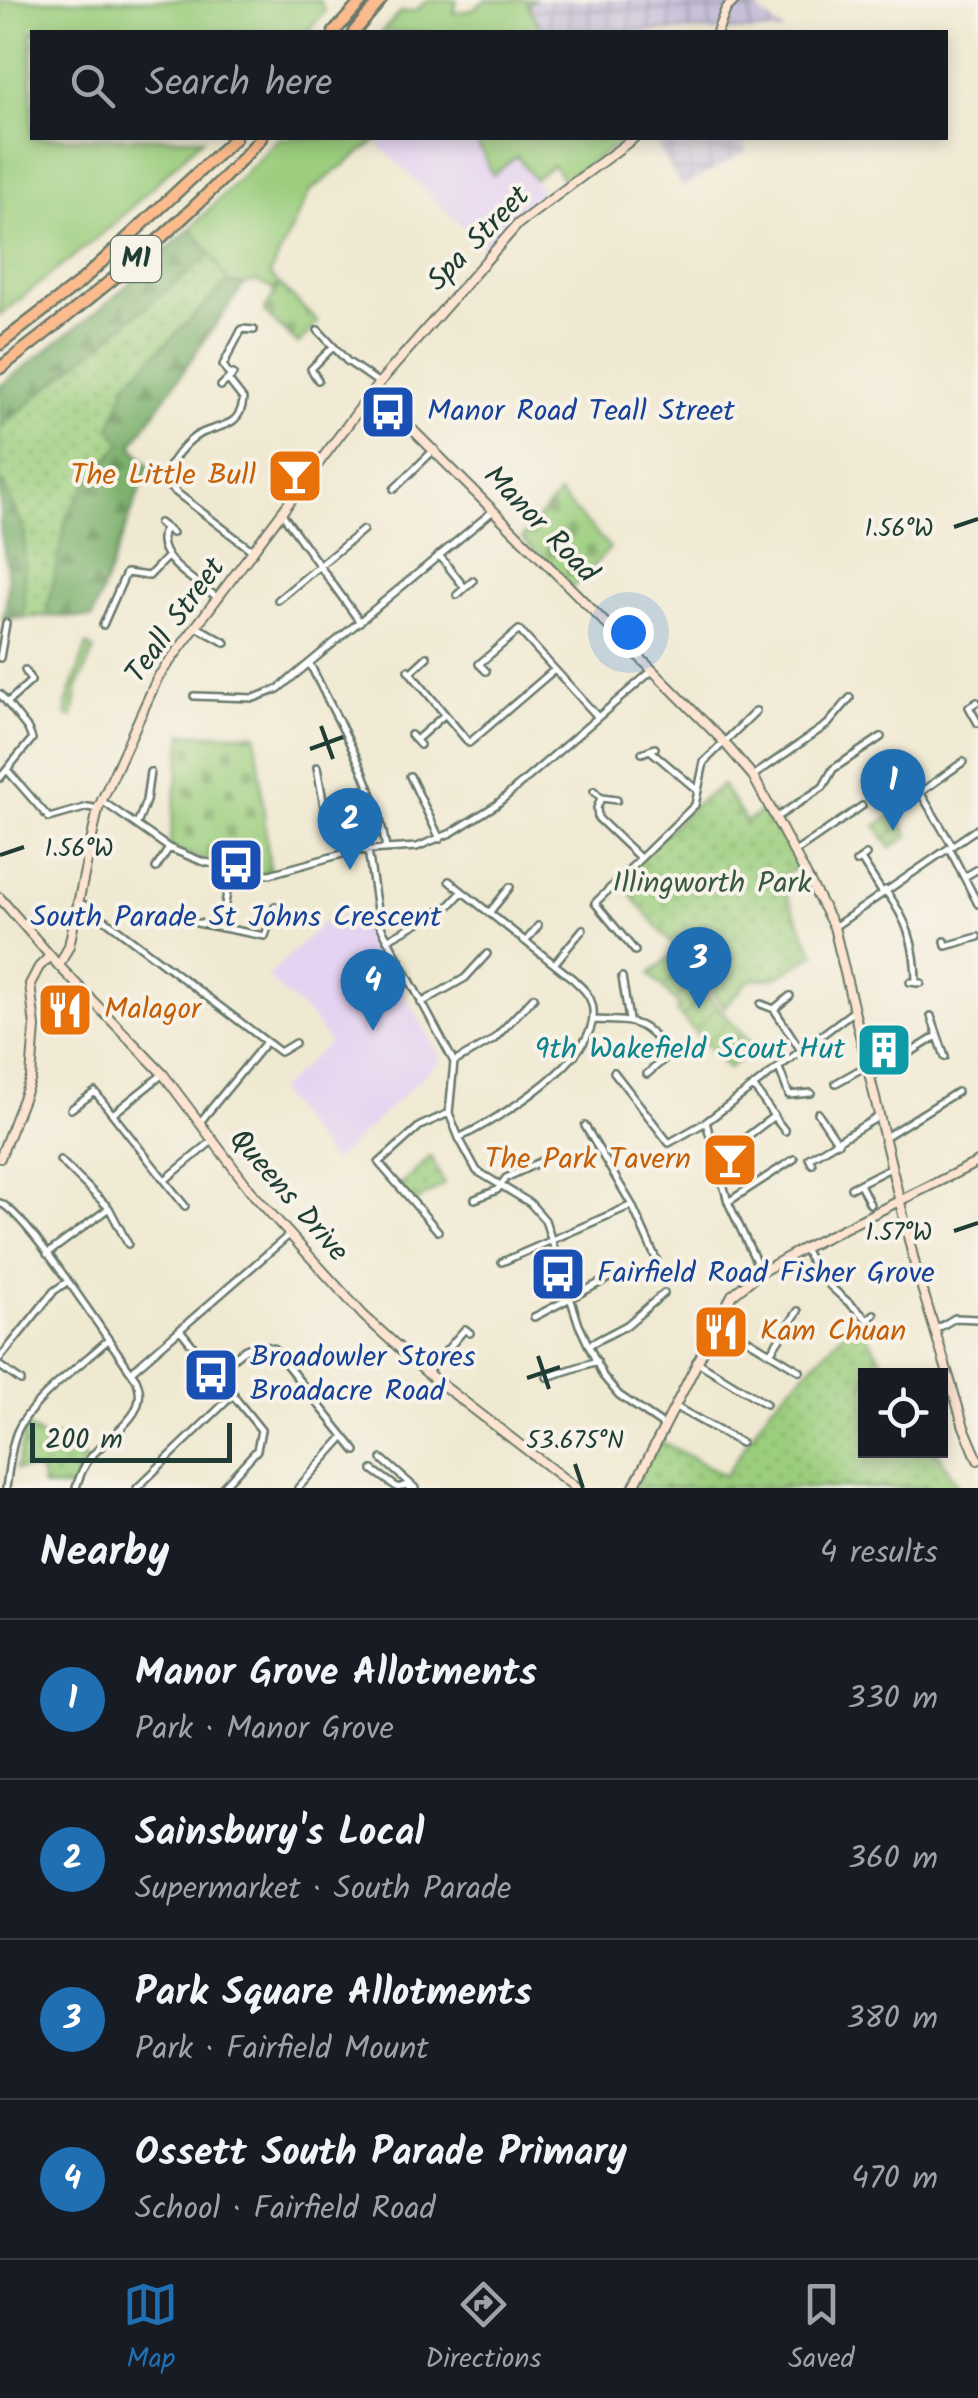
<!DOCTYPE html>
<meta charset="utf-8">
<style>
:root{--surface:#171b24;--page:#20242c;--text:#f1f3f6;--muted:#9ea1a6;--line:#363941;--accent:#1f6fb2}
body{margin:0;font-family:Kalam,sans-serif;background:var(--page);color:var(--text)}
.controls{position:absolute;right:30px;bottom:30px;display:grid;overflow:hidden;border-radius:0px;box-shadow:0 5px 15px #0003}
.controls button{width:90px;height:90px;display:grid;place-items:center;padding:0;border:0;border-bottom:2px solid var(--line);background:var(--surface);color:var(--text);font:50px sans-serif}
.scale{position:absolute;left:30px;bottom:25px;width:202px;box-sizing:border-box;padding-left:10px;border:5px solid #1f3d34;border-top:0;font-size:28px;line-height:35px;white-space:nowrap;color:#1f3d34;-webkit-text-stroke:8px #f7f3e8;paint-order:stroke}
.you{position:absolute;left:628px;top:632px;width:35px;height:35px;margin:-25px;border:8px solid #fff;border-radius:50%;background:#1a73e8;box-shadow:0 0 0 15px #1a73e833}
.badge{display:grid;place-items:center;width:65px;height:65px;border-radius:50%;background:var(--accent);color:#fff;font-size:32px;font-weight:700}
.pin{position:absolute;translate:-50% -82px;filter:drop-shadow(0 2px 5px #0008)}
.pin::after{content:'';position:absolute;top:52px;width:35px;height:30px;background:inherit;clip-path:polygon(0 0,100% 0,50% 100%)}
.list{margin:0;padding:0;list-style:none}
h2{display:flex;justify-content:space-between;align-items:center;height:130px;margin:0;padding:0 40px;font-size:42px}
h2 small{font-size:32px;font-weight:400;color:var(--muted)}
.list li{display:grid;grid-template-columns:65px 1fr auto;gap:30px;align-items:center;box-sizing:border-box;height:160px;padding:0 40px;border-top:2px solid var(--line)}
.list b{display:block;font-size:38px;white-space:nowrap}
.list p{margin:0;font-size:32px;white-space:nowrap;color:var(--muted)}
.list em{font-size:32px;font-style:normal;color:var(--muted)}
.icon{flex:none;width:55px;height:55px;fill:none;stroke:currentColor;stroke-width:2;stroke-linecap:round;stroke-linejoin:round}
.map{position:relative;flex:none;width:978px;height:1488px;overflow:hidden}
.search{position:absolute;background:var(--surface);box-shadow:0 5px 15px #0003;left:30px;right:30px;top:30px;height:110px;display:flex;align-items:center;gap:25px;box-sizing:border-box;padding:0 35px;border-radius:0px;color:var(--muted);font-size:38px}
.sheet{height:770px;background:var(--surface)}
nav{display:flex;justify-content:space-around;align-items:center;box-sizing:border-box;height:140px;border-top:2px solid var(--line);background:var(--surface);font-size:28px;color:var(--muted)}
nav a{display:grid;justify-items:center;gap:5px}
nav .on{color:var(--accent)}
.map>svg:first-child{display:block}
.built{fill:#e5d3f1}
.industrial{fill:url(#industrial-grid)}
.grass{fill:#9cce7e;stroke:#5e8659;stroke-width:2.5}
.forest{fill:url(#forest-firs);stroke:#4e7750;stroke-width:2.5}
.cemetery{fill:url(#cemetery-stones);stroke:#5e8659;stroke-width:2.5}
.park{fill:url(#park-dots);stroke:#5e8659;stroke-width:2.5}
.garden{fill:url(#garden-furrows);stroke:#5e8659;stroke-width:2.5}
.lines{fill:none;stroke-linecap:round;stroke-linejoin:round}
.street-casing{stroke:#68796b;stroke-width:10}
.secondary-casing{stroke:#68796b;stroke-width:12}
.highway-casing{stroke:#68796b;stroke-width:15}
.street{stroke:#fff;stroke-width:5}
.secondary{stroke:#fde4d1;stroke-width:8}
.highway{stroke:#fbbb8c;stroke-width:10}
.ticks{fill:none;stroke:#1f3d34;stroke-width:4}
.labels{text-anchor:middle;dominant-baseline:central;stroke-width:8;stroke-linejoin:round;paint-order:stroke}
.shield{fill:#f7f3e8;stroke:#60746a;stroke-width:2.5}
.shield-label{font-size:28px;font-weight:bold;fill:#1f3d34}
.street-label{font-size:30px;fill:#1f3d34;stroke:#f7f3e8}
.transit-label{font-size:30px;fill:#164399;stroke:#f7f3e8;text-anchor:start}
.food-label{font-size:30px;fill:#c56008;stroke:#f7f3e8;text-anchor:end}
.park-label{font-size:30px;fill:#385a43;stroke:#f7f3e8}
.culture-label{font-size:30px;fill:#0d838f;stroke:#f7f3e8;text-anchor:end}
.ticks-label{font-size:25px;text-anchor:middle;fill:#1f3d34;stroke:#f7f3e8;stroke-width:8;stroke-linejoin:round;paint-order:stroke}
</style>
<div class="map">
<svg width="978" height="1488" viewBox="0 0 978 1488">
<defs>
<pattern id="industrial-grid" width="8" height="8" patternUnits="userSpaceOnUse" patternTransform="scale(2.5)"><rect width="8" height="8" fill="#c7c0d9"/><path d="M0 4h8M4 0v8" fill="none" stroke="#a19db1"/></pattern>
<pattern id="forest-firs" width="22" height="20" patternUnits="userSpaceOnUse" patternTransform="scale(2.5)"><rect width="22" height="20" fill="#7db16d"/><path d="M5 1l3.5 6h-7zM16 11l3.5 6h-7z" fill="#66915a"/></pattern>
<pattern id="cemetery-stones" width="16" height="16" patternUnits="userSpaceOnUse" patternTransform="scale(2.5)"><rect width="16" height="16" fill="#9cce7e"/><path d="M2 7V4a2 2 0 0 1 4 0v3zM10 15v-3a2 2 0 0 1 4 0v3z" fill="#7fa868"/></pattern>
<pattern id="park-dots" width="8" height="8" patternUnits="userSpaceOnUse" patternTransform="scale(2.5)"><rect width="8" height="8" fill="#9cce7e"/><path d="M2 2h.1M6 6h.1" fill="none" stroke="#7fa868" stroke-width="1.8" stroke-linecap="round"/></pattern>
<pattern id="garden-furrows" width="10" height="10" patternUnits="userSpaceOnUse" patternTransform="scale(2.5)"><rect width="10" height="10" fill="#9cce7e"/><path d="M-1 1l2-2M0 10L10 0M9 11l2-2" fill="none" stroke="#7fa868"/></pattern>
</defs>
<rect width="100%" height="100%" fill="#f7f3e8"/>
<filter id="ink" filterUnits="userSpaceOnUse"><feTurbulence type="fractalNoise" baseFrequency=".01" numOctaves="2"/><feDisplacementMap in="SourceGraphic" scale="20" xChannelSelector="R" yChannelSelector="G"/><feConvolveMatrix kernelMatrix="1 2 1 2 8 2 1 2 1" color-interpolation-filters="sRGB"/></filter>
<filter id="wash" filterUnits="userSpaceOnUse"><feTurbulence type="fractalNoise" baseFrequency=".0048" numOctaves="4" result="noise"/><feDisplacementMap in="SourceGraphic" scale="40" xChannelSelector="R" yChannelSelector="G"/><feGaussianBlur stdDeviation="2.25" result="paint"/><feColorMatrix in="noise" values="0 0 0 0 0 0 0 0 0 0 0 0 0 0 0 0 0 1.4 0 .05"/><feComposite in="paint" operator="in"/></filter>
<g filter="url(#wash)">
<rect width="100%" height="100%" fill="#f0e9d2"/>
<path class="built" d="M372,138h103l18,37 24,-20 28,40 -26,20 -33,35z
M360,912l81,147 -109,103 -55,-71 52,-48 -16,-24 -46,-42 59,-57z"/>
<path class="industrial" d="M534,0h212l39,32h-242l-16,-29z
M652,138h100l-8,7 2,7 -64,35z"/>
<path class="grass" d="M0,0h319l6,11 -18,21h-275v106h171l-89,86 -114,91z
M428,0h29l-4,13 18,-3 15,-10h48l-7,4 16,28h-162l20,-20 14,-1z
M279,138h93l4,3 -66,50 -40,83 9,10 -4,6 -20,-9 -12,4 -15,-3 -37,-54z
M475,138h152l-63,43 -11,-16 -19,14 -17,-23 -24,19z
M87,645l7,5 -16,36 -5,31 -6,-1 -1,-11z"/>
<path class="forest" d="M191,228l20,26 -211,173v-41l104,-80z
M228,282l15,3 -111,160 17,21 -57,152 -46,-2 21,-101 20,-32 25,-28 -2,-27 17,-46z
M0,478l25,52 -1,88 -22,1c10,-29 5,-55 -1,-85 -1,-18 -1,-38 -1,-56z"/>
<path class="cemetery" d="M279,284l39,38 -20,22 -34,-32z
M559,494l51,54 -39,41 -49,-51z
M183,734h73l14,140 -39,-5 -62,-21z"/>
<path class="park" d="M211,254l17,28 -101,100 -17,46 12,15 -35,40 -20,32 -21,101 -22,2 1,-88 -25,-52v-51z
M722,785l24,37 20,-13 11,8 25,48 -24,13 37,76 -40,24 -25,2 -26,27 -106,-128 77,-74z
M431,1156l13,28 -30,19 -16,-17z
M857,1320l34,55 -25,1v74l71,1 22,37h-326l24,-49 68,37 45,-69z
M26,1426l24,17 6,-7 17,17 4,-3 8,10 -12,28 -30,-1 -3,-17 -24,-1z"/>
<path class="garden" d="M895,813l14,23 -18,12 -15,-22z
M676,951l31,35 -4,4 51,57 -26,22 -52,-58 4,-4 -30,-33z"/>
</g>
<g filter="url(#ink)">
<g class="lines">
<g class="street-casing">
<path id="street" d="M318,330l29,31 32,22
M231,377l-8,-12 19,-36 12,1
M318,380l-7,-11 22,-22
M229,381l14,18c-2,31 -28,25 -47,37 -15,10 -26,29 -36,44l94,72
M221,386l12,-12
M394,489l41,-40
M283,515l77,107
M159,523l13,10
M165,528c-16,29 34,55 53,70
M439,555l26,33
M457,595l16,-14
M278,600l85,-70
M103,625l23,-52 23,3 18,-19
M195,626l31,17
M0,658l6,-35
M310,664c28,59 67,120 76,185
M408,670l61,73 85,-73
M486,671l-7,-7 40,-34 78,86
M411,672l16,-15
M0,694l28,35 4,10 -32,39
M194,696l60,2 24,-9 215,-178
M977,702l-8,5 9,16
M7,703l24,-22 -6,-11
M411,735l9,10
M416,740l27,-24
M650,750l47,40
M642,753l13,-5
M317,767l8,45
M8,771l41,47 39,-11 10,2
M410,776l30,63
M753,776l75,-52 22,-26
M915,784l37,61
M594,791l7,7 16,2
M921,792l42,-30
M601,798l-4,10 1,10 40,38
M102,801l67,47 32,13 45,11 24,2 83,-23 64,-4 34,-14 45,-28 157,-135
M324,805l44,-17
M777,817l46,-30 10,-18 48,-32
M138,822l8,-21 4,-29
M949,848l29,56
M368,850l11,73 75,139 -5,51 10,25 18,33 53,32 15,17 34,105 24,51 16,19 44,30
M795,852l67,-46
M861,859l21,33
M856,862l10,-7
M156,868l13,-20
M966,876l12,-7
M449,881l124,98c8,8 16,14 19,25 14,52 -95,115 -133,134
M885,890c22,29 31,56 31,93
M77,902l10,4 193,146 15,-9
M489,913l21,-26
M197,923l68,13 10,-30
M834,927l144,-99
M221,928l10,-59
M387,940l63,-35 12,-13
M526,941l12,-15
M945,941l1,5 32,-9
M635,951l-40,-48 100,-98 9,-43 52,-51
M555,963l28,-34
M622,977l7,43
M910,982l11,1
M421,1003l44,-25 22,-24
M761,1004l13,5 26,40
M774,1009l16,-13
M931,1016l14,41
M593,1020c42,1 50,-1 77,35
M454,1062l39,-22 41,-43
M779,1068l10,27 22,-2
M614,1072l55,71 37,-21
M647,1074l29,-25
M871,1077l66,-41
M836,1083l32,-18
M71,1109l24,-17 90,114
M818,1113l20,30
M113,1114l50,-40
M774,1117l11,14
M200,1122l66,-80
M585,1126l47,79 25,56
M885,1137l72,-45
M60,1160l49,48 19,36
M715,1161l59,-45 -21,-30
M812,1164l-3,-6 69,-41
M165,1180l46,-38
M860,1184l10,20
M851,1188l41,-21
M475,1199l22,-9 9,-12 36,-17
M728,1202l66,-43
M0,1203c27,10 113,145 136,176 16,36 -27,55 -46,79 -7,9 -11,19 -14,30
M438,1231l-59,-68 41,-37 29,-13
M804,1248c18,38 35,44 64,72l6,-6
M47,1254l62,-46
M502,1262l130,-57
M761,1272l-33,-70 -22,-80 149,-112
M534,1317l83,-43
M717,1321l83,50
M935,1330l20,-12 23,1
M181,1331l80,99 -4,20 -35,38
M589,1345l38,-20 37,-32
M770,1353l28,-42
M0,1358l54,-67 13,-9
M696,1361l70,43
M0,1366l21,15
M131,1372l158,-137
M427,1373l38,-44 5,4
M217,1374c18,-17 30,-35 56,-26l83,103
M547,1377l50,-16
M674,1406l67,37
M382,1459l33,29
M373,1470l25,18 8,-3 4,3
M6,1488c3,-18 4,-39 11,-56 13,-31 65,-68 91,-92
M137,1488l97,-94
M298,1488l45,-50"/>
</g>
<g class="secondary-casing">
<path id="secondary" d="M717,32l9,-23 9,-9
M374,391l349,350 30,35 81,151 81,338 49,162 14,33
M0,898l59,68 104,108 91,121 109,120 64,58 149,115
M59,966l10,-20 29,-137 60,-132 221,-294 139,-159 116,-86
M0,1158l31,-80 4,-51 -5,-43 9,-17 11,-11
M633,1488l99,-193 29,-23 43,-24 174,-86"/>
</g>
<g class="highway-casing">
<path id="highway" d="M334,32l29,-32
M354,32l27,-32
M0,344l78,-60 157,-146
M0,368c92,-70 184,-143 261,-230"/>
</g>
<use href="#street" class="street"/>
<use href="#secondary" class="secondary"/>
<use href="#highway" class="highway"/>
</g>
</g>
<path class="ticks" d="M954,527l24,-8M321,726l12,33M310,749l33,-12M0,855l24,-8M954,1231l24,-8M538,1356l11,33M527,1378l33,-11M575,1464l8,24"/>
<defs>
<g id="bus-square" transform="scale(2.875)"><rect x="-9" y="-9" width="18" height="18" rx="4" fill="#1a4fb4" stroke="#f7f3e8"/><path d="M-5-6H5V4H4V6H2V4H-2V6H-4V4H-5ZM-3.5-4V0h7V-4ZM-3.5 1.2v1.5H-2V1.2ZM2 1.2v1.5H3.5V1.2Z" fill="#fff"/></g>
<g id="bar-square" transform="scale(2.875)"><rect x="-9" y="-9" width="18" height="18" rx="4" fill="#e8710a" stroke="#f7f3e8"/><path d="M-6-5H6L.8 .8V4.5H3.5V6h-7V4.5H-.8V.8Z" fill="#fff"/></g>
<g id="restaurant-square" transform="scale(2.875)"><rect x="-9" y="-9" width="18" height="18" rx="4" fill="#e8710a" stroke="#f7f3e8"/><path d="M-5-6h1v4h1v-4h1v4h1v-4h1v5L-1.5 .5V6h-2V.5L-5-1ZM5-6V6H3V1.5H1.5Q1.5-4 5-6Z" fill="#fff"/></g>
<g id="building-square" transform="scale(2.875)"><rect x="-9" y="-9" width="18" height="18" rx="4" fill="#0f9aa8" stroke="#f7f3e8"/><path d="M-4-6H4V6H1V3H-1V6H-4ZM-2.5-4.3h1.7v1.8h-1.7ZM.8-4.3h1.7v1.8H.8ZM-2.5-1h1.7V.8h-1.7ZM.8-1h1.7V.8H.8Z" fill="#fff"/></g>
</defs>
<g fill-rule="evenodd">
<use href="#bus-square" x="388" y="412"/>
<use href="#bar-square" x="295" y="476"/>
<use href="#bus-square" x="236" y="865"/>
<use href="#restaurant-square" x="65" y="1010"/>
<use href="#building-square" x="884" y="1050"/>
<use href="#bar-square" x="730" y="1160"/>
<use href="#bus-square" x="558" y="1274"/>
<use href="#restaurant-square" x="721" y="1332"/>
<use href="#bus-square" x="211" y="1375"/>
</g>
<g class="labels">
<rect class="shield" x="111" y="236" width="50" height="46" rx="8"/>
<g class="shield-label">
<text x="136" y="259">M1</text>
</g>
<g class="street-label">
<text transform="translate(479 239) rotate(-46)">Spa Street</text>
<text transform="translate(540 525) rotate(46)">Manor Road</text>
<text transform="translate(176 621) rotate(-54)">Teall Street</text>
<text transform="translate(288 1196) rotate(49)">Queens Drive</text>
</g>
<g class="transit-label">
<text x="427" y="412">Manor Road Teall Street</text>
<text x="236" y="918" text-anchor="middle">South Parade St Johns Crescent</text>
<text x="597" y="1274">Fairfield Road Fisher Grove</text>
<text x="250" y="1358">Broadowler Stores<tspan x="250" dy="34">Broadacre Road</tspan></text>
</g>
<g class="food-label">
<text x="256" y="476">The Little Bull</text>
<text x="104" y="1010" text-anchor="start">Malagor</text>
<text x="691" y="1160">The Park Tavern</text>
<text x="760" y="1332" text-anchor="start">Kam Chuan</text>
</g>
<g class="park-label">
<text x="712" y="884">Illingworth Park</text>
</g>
<g class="culture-label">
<text x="845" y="1050">9th Wakefield Scout Hut</text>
</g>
</g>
<g class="ticks-label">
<text x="899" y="536">1.56°W</text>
<text x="79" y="856">1.56°W</text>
<text x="899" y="1240">1.57°W</text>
<text x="575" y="1448">53.675°N</text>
</g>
</svg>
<div class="controls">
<button><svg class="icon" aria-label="locate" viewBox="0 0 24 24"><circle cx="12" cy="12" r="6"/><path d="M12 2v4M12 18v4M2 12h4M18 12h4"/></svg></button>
</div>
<div class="scale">200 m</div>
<div class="you"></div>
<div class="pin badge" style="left:893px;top:831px">1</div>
<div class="pin badge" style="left:350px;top:870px">2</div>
<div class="pin badge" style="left:699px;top:1009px">3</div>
<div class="pin badge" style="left:373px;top:1031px">4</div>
<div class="search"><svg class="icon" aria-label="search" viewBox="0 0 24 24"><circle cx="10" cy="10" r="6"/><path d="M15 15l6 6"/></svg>Search here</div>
</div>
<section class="sheet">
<h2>Nearby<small>4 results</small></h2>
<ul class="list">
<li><span class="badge">1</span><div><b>Manor Grove Allotments</b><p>Park · Manor Grove</p></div><em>330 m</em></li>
<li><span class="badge">2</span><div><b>Sainsbury's Local</b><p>Supermarket · South Parade</p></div><em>360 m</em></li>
<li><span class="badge">3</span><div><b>Park Square Allotments</b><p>Park · Fairfield Mount</p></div><em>380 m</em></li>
<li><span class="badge">4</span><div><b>Ossett South Parade Primary</b><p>School · Fairfield Road</p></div><em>470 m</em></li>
</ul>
</section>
<nav>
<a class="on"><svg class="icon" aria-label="map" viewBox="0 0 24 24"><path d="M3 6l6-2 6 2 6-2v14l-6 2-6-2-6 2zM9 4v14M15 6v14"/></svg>Map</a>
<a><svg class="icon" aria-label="directions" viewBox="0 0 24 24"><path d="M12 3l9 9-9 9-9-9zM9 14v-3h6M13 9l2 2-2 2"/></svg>Directions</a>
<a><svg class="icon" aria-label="saved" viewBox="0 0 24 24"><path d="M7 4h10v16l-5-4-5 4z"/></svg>Saved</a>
</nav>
